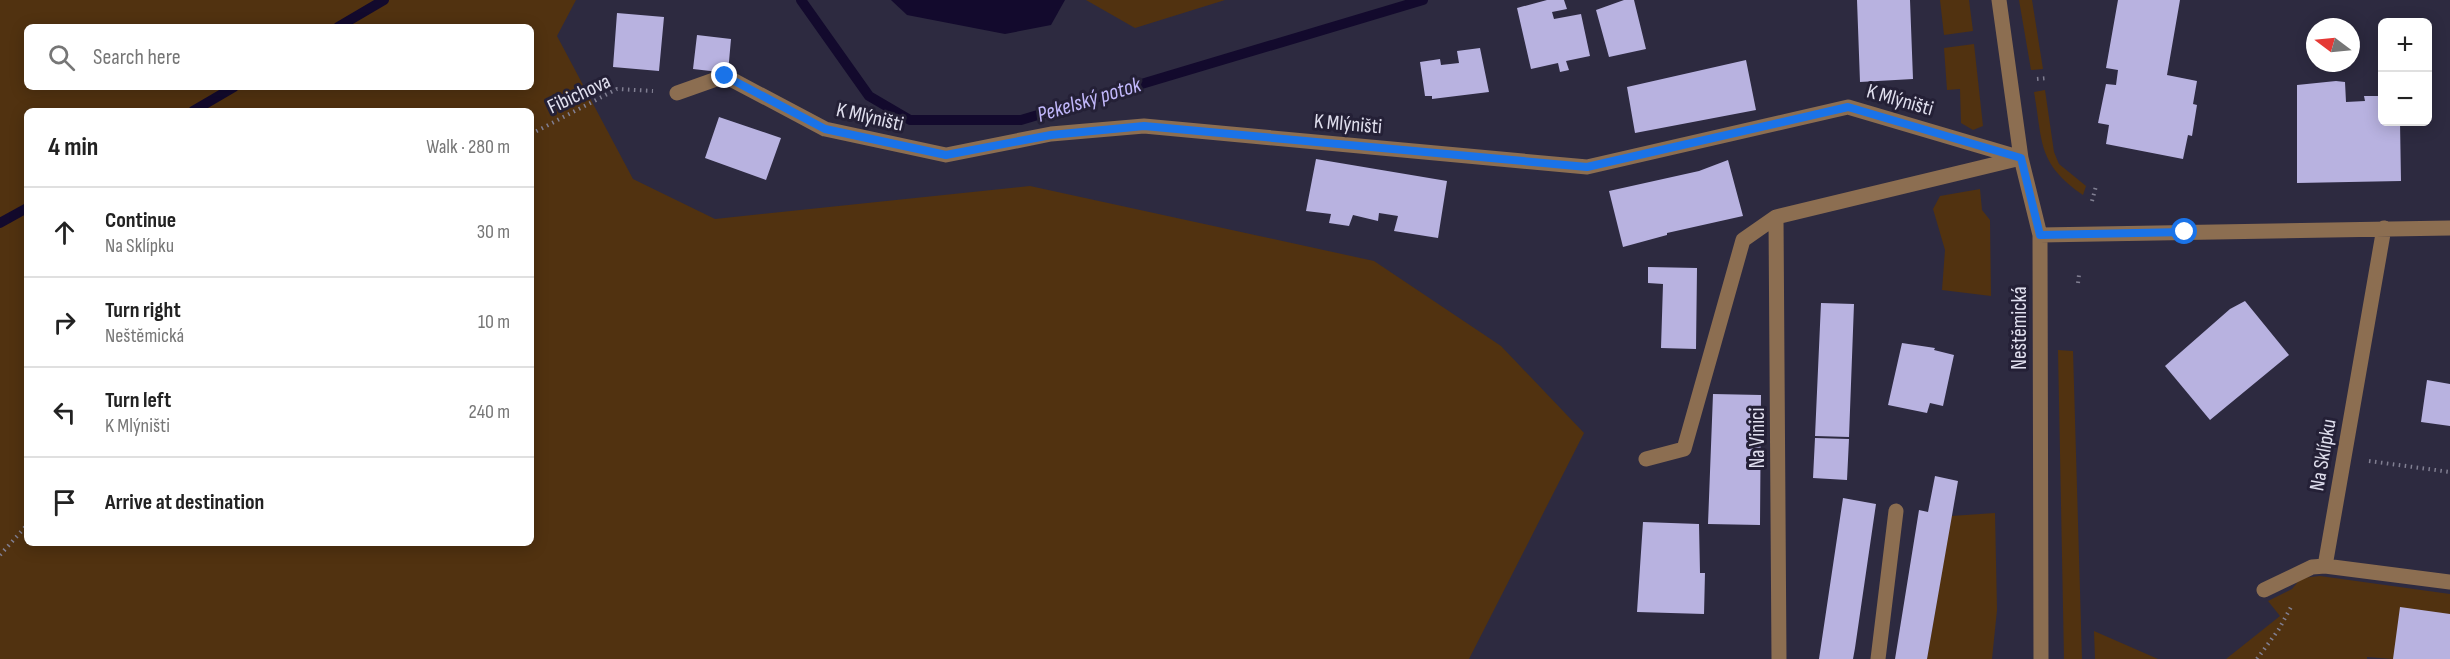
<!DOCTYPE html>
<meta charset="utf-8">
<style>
:root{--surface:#fff;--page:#f2f2f2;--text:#222;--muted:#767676;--line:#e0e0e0}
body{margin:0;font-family:"Sofia Sans Condensed",sans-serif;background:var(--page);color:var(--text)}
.controls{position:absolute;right:18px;top:18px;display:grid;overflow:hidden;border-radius:9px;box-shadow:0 3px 15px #0003}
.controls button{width:54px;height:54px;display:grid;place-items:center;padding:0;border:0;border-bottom:2px solid var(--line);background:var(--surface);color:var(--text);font:30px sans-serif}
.compass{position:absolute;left:2306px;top:18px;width:54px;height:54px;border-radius:50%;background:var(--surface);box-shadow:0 3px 15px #0003;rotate:286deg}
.stop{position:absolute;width:18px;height:18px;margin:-14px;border:4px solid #1a73e8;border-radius:50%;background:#fff}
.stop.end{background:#1a73e8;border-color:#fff;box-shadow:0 2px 6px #0008}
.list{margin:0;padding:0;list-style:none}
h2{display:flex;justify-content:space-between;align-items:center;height:78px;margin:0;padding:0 24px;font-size:26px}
h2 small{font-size:20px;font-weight:400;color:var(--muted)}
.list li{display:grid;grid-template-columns:39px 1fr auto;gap:18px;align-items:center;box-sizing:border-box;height:90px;padding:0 24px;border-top:2px solid var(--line)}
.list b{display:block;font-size:22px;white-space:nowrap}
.list p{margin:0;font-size:20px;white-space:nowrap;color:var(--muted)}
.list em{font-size:20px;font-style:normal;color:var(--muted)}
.icon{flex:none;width:33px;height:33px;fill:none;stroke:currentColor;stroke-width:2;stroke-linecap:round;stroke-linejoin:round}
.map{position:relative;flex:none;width:2450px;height:659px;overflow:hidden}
.search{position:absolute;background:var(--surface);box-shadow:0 3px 15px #0003;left:24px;top:24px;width:510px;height:66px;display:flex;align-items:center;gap:15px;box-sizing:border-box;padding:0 21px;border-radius:9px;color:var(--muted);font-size:22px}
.panel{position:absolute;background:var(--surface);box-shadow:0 3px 15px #0003;left:24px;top:108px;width:510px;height:438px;border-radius:9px}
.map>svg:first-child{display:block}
.green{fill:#513210;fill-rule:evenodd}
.water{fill:#130a2d}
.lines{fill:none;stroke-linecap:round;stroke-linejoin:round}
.stream{stroke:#130a2d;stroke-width:10}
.building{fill:#b8b2e0}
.path{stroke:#817f92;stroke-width:4;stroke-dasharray:1.5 4.5;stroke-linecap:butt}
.minor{stroke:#8c6e51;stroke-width:15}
.route{stroke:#1a73e8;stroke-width:8}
.labels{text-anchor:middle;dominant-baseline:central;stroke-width:6;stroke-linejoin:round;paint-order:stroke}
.street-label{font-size:21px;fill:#e0dfee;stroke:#242036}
.water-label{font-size:22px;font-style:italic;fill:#c2b8fc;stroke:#242036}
</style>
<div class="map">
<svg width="2450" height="659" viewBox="0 0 2450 659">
<rect width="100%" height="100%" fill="#2d2a40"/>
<path class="green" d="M0,0h576l-19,36 76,143 82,40 315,-33 344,75 127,85 83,87 -115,226h-1469zM27,27h504v60h-504zM27,111h504v432h-504z
M1086,0h139l-90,28z
M1940,0h29l4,31 -29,4z
M2019,0h13l11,69 -12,1z
M1974,44l9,82 -10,4 -12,-7 -1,-34 -13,1 -3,-42z
M2045,90l9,62 5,12 27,22 -3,9c-46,-32 -40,-52 -49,-103z
M1980,189l2,21 8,10 1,76 -49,-6 3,-40 -12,-41 7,-13z
M2058,350l15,1 9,308h-18z
M1995,513l2,97 -5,49h-65l24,-143z
M2320,576l130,18v20l-57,45 -26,-2v2h-141l54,-43 -12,-15 24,-12 9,-11z
M2094,631l64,28h-63z"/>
<path class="water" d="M891,0h174l-14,25 -46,9 -98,-19z"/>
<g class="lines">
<path class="stream" d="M801,0l68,96 41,24h111l402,-120
M338,27l46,-27
M193,111l41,-24
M0,223l27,-15"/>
</g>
<path class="building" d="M1547,0h17l3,9 -15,3 2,7 27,-5 9,42 -24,5 3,9 -9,2 -2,-9 -27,6 -14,-61z
M1624,0h10l12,49 -37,8 -13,-47z
M1857,0h53l3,79 -53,3z
M2118,0h62l-13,75 30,6 -4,23 4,1 -5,31 -4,-1 -5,24 -77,-15 3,-19 -11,-2 8,-39 10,1 2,-15 -12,-2z
M617,13l47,4 -5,54 -46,-4z
M697,35l34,4 -3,34 -35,-4z
M1480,48l9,44 -57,7v-3h-7l-5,-34 20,-3 1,6 18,-2 -2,-12z
M1746,60l10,50 -121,23 -8,-46z
M2336,81l9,1 1,20 19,-1 -1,-5h18v26h18l1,59 -104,2v-98z
M719,117l62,21 -15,42 -61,-22z
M1316,159l131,22 -9,57 -44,-7 4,-15 -19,-3 -1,8 -25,-6 -4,11 -20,-3 2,-9 -25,-3z
M1728,160l15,56 -76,17v2l-44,12 -14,-56 90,-20z
M1648,267l49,1 -1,81 -35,-1 2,-64 -15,-1z
M2245,301l44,54 -79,65 -45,-54 65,-57z
M1821,303l33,1 -5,133 -34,-1z
M1902,343l33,5 -1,2 20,5 -11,51 -13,-3 -3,10 -39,-8z
M2427,380l23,4v42l-29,-4z
M1713,394l48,1 -1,130 -52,-1z
M1815,438l34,1 -2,41 -34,-2z
M1935,476l23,5 -31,178h-32l24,-149 9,2z
M1843,498l33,6 -21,144 -2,11h-34z
M1643,522l56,2 1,49h5l-1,41 -67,-2z
M2400,607l50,7v45h-57z"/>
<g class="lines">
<path class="path" d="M2037,79l11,-1
M531,134l86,-45 36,2
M2092,201l4,-15
M2078,283l1,-8
M2369,461l81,11
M0,555l27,-30
M2257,659l22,-30 12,-22"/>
<path class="minor" d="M1999,0l22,158 19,77 1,424
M677,93l48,-17 100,53 121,26 105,-21 93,-8 443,41 261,-60 173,51
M1776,217l3,442
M2384,228l-59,338 125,16
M2040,235l410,-7
M1646,459l38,-10 59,-209 33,-23 245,-59
M2264,590l48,-23 13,-1
M1878,659l18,-148"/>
</g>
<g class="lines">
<path class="route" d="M725,76l100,53 121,26 105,-20 93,-9 443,41 261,-60 173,51 19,77 145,-3"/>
</g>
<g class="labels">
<g class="street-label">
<text transform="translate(579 94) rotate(-25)">Fibichova</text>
<text transform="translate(1900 100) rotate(16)">K Mlýništi</text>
<text transform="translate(870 117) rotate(13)">K Mlýništi</text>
<text transform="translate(1348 124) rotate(5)">K Mlýništi</text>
<text transform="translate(2019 328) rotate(-90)">Neštěmická</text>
<text transform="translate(1757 438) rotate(-90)">Na Vinici</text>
<text transform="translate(2323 455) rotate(-80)">Na Sklípku</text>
</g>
<g class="water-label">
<text transform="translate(1089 100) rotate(-17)">Pekelský potok</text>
</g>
</g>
</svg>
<div class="controls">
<button>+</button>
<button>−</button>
</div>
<svg class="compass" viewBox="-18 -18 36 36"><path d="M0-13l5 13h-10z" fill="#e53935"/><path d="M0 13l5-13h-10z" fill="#767676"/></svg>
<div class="stop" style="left:2185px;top:232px"></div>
<div class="stop end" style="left:725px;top:76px"></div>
<div class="search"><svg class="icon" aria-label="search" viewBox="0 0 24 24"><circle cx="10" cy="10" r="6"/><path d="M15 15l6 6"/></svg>Search here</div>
<section class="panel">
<h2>4 min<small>Walk · 280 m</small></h2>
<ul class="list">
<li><svg class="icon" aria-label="ahead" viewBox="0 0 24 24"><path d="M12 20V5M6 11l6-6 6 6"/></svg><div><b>Continue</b><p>Na Sklípku</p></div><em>30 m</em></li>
<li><svg class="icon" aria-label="right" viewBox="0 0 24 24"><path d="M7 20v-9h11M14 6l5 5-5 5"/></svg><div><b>Turn right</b><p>Neštěmická</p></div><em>10 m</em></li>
<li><svg class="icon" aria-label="left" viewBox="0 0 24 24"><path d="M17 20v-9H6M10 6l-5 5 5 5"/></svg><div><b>Turn left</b><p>K Mlýništi</p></div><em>240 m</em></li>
<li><svg class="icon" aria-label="arrive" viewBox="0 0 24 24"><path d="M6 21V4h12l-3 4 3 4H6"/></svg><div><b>Arrive at destination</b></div></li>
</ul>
</section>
</div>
